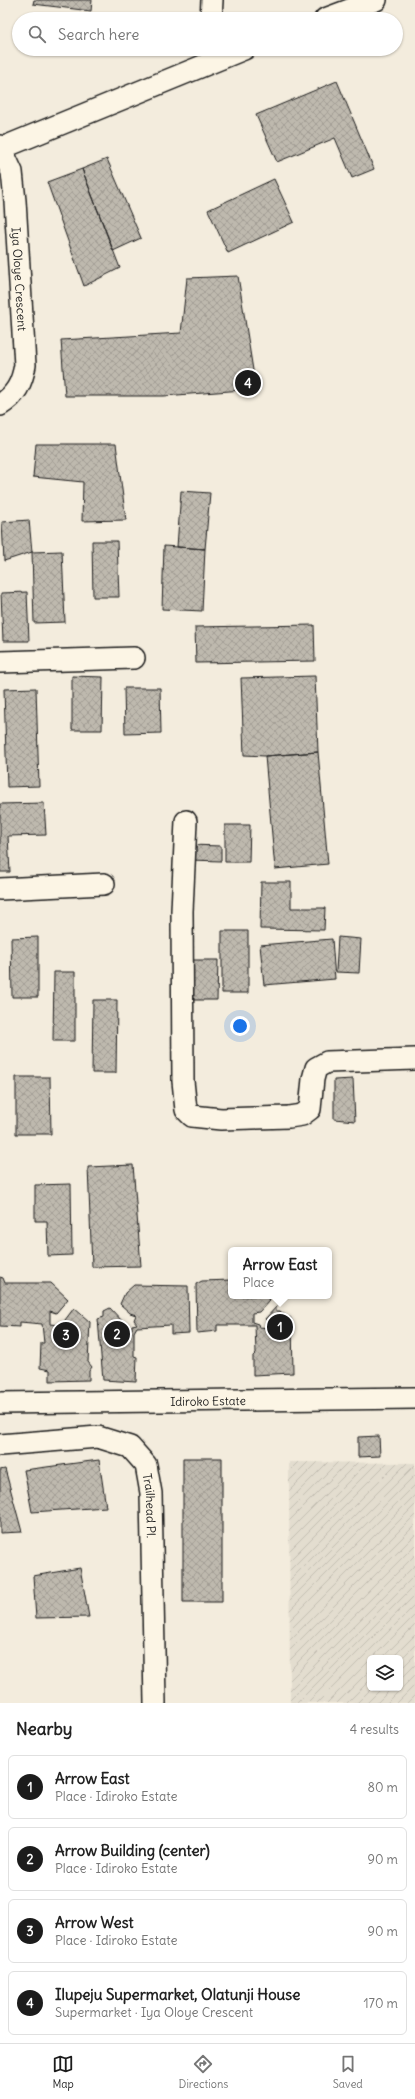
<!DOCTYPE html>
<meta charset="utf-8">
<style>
:root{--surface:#fff;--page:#f2f2f2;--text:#222;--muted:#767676;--line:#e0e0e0;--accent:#1c1c1c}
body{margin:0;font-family:Delius,sans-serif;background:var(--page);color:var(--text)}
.controls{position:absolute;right:12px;bottom:12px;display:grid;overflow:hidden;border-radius:6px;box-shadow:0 1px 3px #0004}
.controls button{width:36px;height:36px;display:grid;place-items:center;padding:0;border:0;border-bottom:1px solid var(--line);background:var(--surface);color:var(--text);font:20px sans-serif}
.you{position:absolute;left:240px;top:1026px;width:14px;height:14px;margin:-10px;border:3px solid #fff;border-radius:50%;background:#1a73e8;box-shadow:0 0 0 6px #1a73e833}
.badge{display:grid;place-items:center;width:26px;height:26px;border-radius:50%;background:var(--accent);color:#fff;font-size:13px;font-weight:700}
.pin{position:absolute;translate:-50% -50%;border:2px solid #fff;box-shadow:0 1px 4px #0006}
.popup{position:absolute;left:228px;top:1247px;width:104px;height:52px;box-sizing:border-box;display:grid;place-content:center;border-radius:6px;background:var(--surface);filter:drop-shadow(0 1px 3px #0005);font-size:13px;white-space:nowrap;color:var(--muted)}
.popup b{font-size:15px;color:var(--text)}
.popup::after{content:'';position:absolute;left:50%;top:100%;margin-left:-8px;border:8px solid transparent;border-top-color:var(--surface)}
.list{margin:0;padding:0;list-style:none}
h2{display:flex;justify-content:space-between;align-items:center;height:52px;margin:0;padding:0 16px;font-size:17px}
h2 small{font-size:13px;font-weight:400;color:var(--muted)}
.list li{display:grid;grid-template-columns:26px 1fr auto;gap:12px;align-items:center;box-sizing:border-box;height:64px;margin:0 8px 8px;padding:0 8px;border:1px solid var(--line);border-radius:6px}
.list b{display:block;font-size:15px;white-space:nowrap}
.list p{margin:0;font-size:13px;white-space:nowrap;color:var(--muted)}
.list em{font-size:13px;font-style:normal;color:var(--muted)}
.icon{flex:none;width:22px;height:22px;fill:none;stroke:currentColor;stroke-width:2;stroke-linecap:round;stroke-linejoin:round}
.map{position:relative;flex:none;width:415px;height:1703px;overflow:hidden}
.search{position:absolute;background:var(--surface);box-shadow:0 1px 3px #0004;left:12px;right:12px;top:12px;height:44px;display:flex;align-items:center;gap:10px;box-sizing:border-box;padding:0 14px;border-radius:22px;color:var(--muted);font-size:15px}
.sheet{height:340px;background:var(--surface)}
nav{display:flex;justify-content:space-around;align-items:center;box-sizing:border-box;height:56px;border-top:1px solid var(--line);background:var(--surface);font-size:11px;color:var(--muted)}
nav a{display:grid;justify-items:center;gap:2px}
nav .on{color:var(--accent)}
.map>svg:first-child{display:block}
.industrial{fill:url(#industrial-furrows);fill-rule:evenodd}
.building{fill:url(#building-cross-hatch);stroke:#1c1c1c}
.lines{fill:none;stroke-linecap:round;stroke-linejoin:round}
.minor-casing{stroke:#1c1c1c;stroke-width:24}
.minor{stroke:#fcf5e5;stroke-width:21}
.labels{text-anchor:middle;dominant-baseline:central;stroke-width:3.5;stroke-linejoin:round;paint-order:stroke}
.street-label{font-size:12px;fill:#1c1c1c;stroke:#fcf5e5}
</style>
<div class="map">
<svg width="415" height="1703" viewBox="0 0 415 1703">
<defs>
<pattern id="industrial-furrows" width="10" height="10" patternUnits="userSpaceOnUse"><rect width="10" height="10" fill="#e3ddcf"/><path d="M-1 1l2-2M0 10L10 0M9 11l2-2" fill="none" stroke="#c2bdb1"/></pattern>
<pattern id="building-cross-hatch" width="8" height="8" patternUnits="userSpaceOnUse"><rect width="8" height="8" fill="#beb9ae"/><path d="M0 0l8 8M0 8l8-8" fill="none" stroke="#a39e95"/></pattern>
</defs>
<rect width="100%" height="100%" fill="#f3ecdd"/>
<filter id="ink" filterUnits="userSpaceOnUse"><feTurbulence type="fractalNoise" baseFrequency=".025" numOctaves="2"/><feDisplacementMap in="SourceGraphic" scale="8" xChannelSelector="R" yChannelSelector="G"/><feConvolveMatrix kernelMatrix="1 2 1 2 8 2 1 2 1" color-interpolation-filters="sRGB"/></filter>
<g filter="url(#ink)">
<path class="industrial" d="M289,1462l126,1v240h-125zM370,1658h30v30h-30z"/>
<path class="building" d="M34,0h58l-1,11 -58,-7z
M337,81l37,88 -22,9 -17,-40 -58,24 -21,-47z
M107,159l34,79 -28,13 -31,-82z
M82,169l38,99 -36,18 -37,-104z
M274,179l20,43 -66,31 -20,-43z
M238,276l18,113 -92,7h-99l-4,-56 120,-7 6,-55z
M36,444h80l10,76 -44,1 1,-39 -50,-5z
M181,491l29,2 -5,56 -28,-2z
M29,520l3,32 -28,9 -2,-39z
M92,541h25l2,56h-26z
M164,546l41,3 -3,62 -40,-2z
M62,551l3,71 -31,1 -2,-71z
M27,592l2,49h-26l-2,-48z
M314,625l1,36 -119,2 -1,-36z
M72,676l31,1 -1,53h-30z
M315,676l3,76 -53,4 -21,-1 -3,-77z
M36,688l3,98 -32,1 -3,-98z
M124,688h36l1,45 -36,1z
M318,752l10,112 -53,5 -10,-113z
M44,803l2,32 -38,1 2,36h-10v-68z
M225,825h25l-1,37h-24z
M190,845l31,1v15l-31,-1z
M261,882h30v26h34l-1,22 -64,-1z
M222,931h26v62h-26z
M38,937v60h-26l-1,-59z
M338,937l23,2 -2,34 -23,-1z
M332,939l3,40 -71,6 -4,-40z
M191,960h27l-1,40h-27z
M54,972h21v69h-22z
M93,1000h24l-1,73h-24z
M16,1077h34l1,57h-35z
M353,1079l2,42 -21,-2v-39z
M133,1165l8,101 -49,1 -4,-100z
M71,1184l1,71 -24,1 -1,-35h-12v-36z
M0,1277l3,1 2,5h46l17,16 -12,14 -6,-2v13l16,2 -1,-6 9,-12 16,14 -2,40 4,5 -3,4v9l-39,1v-11l-10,-2 1,-25h3l-2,-19 -22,-2v5l-20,-1z
M231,1280v16h35l4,4 -11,12 -7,1v9l6,2 1,3 10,1 -1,-7 -3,-2 12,-13 -1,5h4l6,5v3l4,-2 2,4 1,52 -40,2v-19l3,-3 -1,-28h-38v6l-20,2 -1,-49 6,-3z
M134,1285l54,1 1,47 -18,1v-9l-34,2 -3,5v24l3,1 -1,25 -33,-2 -5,-61 6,-2v-6l6,-3 13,14 -1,7h10v-4l5,-1 -3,-4 2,-5 -6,-2 -10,-9 5,-11z
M379,1436l1,20 -22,1v-20z
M183,1458h39v144h-39z
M99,1460l7,47 -74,5 -8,-42z
M5,1469l17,63 -22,1v-63z
M80,1568l9,49 -53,1 -3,-42z"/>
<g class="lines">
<g class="minor-casing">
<g id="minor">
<path d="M211,19l1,-19"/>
<path d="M325,19l51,-19"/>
<path id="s1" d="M0,146l12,26 3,29 10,164c-3,18 -9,30 -25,40"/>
<path d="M2,148l242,-99"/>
<path d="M0,662l134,-4"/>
<path d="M186,821l-4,90 1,170 3,29 6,6 29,3 68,-2 13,-2 8,-6 3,-30 3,-11 11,-6 88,-3"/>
<path d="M0,889l104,-5"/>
<path id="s2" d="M0,1403l415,-5"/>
<path id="s3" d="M0,1445l98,-8 32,10 16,18 5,28 4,210"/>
</g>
</g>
<use href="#minor" class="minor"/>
</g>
</g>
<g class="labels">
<g class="street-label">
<text stroke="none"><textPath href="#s1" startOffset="136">Iya Oloye Crescent</textPath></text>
<text stroke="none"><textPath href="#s2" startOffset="208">Idiroko Estate</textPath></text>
<text stroke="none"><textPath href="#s3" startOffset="197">Trailhead Pl.</textPath></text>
</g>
</g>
</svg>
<div class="controls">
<button><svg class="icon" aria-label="layers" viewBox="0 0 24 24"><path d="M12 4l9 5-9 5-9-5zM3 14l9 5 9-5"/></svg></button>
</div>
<div class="you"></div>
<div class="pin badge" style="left:280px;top:1327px">1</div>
<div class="popup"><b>Arrow East</b>Place</div>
<div class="pin badge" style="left:117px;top:1334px">2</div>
<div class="pin badge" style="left:66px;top:1335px">3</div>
<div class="pin badge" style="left:248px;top:383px">4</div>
<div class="search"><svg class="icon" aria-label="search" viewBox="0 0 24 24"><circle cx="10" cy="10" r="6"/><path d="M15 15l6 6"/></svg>Search here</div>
</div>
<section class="sheet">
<h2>Nearby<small>4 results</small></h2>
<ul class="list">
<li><span class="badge">1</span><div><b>Arrow East</b><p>Place · Idiroko Estate</p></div><em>80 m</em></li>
<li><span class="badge">2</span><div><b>Arrow Building (center)</b><p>Place · Idiroko Estate</p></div><em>90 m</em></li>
<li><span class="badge">3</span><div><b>Arrow West</b><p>Place · Idiroko Estate</p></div><em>90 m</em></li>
<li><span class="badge">4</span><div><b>Ilupeju Supermarket, Olatunji House</b><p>Supermarket · Iya Oloye Crescent</p></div><em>170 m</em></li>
</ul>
</section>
<nav>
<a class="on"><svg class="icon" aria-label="map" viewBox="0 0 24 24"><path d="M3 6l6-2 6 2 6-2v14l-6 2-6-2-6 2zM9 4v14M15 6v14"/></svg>Map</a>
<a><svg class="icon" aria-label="directions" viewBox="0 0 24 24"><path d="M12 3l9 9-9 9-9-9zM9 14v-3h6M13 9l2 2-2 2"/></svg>Directions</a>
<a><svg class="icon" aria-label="saved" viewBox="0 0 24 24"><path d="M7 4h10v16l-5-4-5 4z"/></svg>Saved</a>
</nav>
